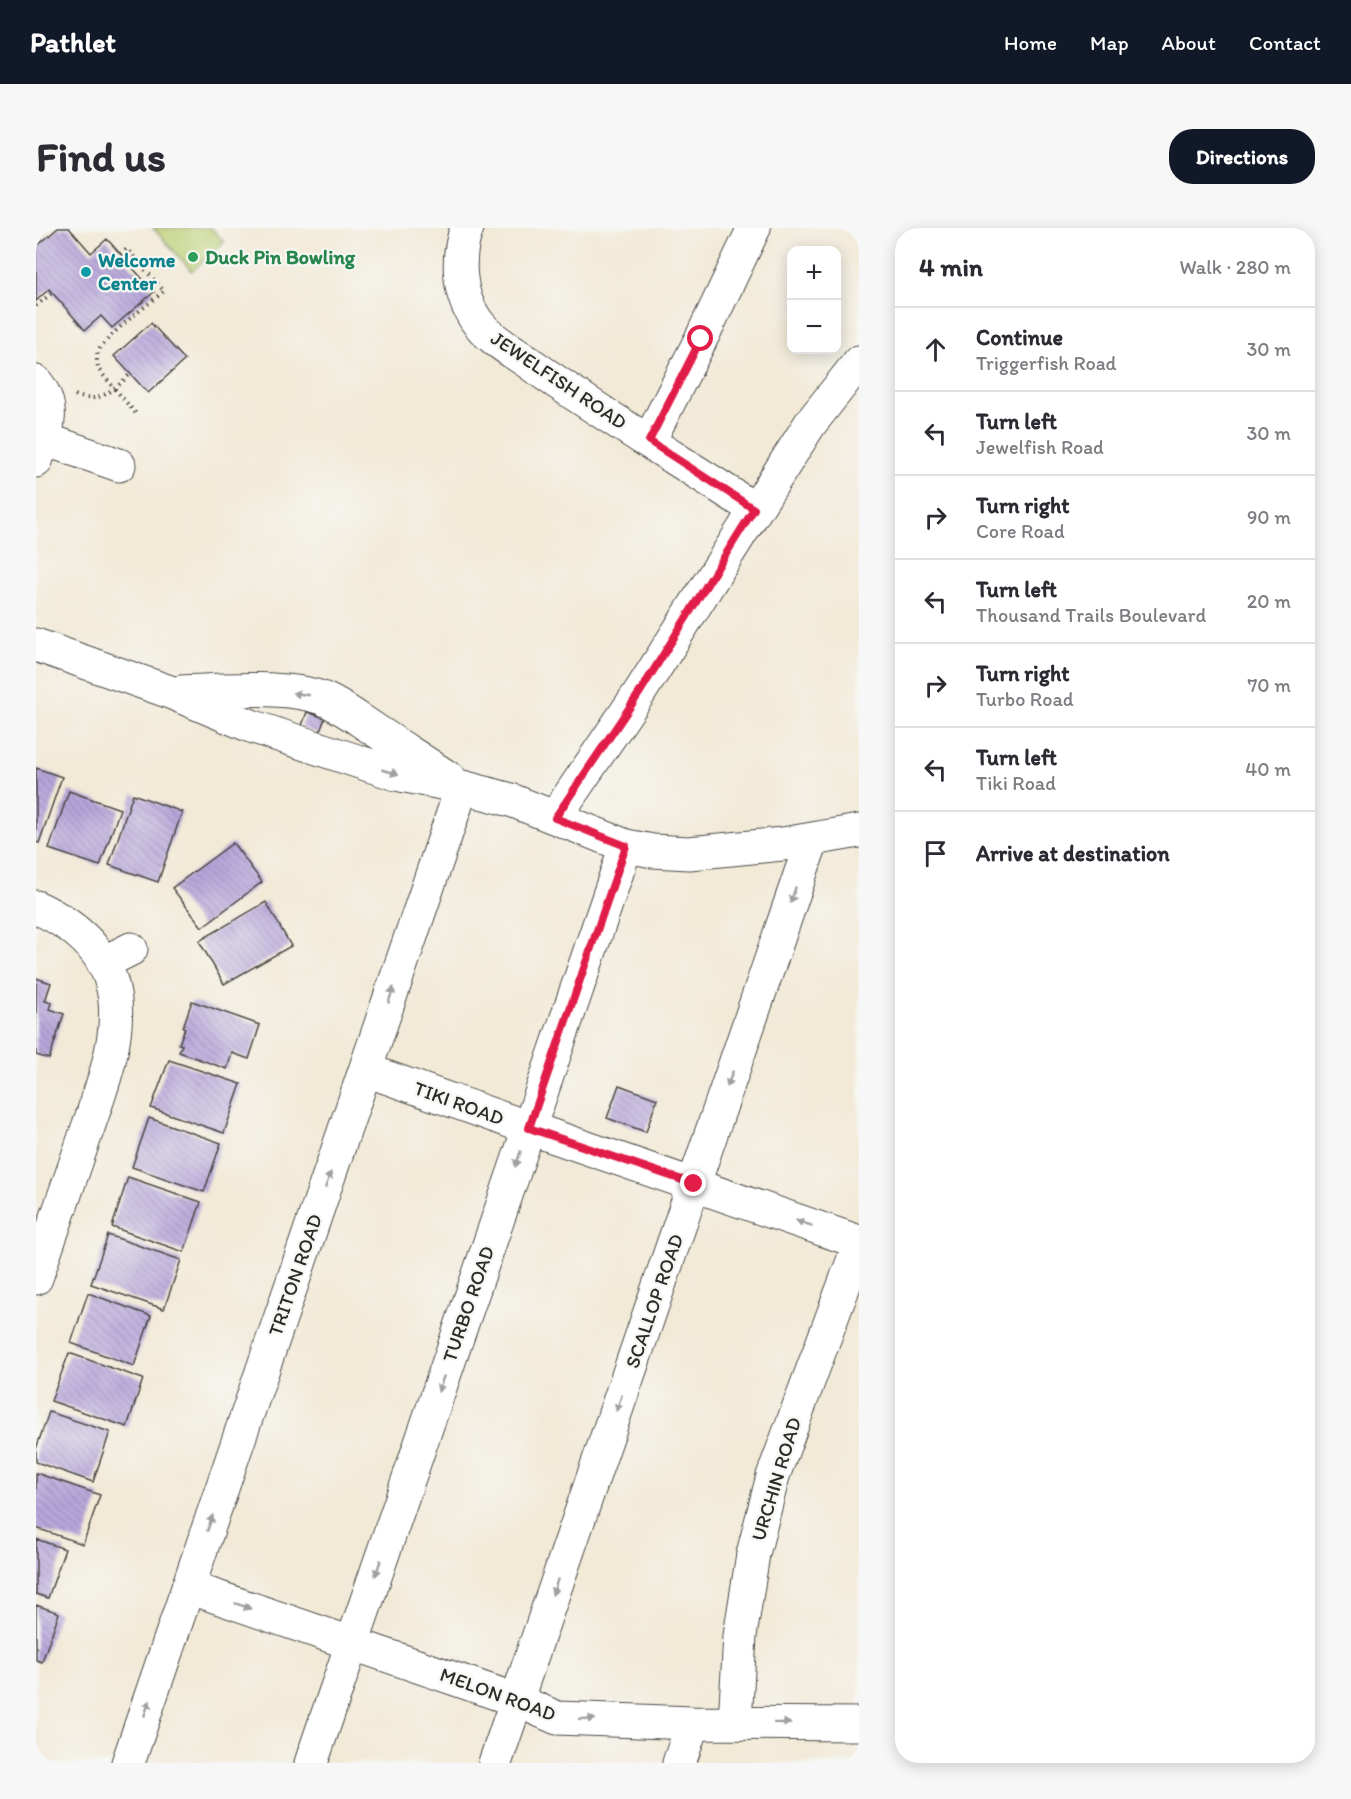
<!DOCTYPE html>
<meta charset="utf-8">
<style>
:root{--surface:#fff;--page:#f7f7f7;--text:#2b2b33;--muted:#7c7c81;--line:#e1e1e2;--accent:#111827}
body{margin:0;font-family:Itim,sans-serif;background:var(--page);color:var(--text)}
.controls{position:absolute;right:18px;top:18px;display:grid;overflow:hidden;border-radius:12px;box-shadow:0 3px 15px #0003}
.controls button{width:54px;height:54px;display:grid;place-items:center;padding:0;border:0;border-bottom:2px solid var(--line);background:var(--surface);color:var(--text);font:30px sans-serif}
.stop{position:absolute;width:18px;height:18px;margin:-14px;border:4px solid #e11d48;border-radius:50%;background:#fff}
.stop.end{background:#e11d48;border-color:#fff;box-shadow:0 2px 6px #0008}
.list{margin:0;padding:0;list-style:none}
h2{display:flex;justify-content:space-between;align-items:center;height:78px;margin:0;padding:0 24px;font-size:26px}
h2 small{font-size:20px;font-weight:400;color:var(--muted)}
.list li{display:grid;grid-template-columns:39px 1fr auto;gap:18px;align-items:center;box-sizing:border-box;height:84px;padding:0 24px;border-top:2px solid var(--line)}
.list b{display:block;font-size:22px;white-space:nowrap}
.list p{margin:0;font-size:20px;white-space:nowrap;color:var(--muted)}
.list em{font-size:20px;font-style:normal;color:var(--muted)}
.icon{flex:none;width:33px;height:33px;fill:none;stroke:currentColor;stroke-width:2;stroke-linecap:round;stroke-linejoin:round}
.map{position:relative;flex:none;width:823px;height:1535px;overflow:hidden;border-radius:24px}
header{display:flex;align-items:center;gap:36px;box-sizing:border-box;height:84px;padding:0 30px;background:var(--accent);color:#fff}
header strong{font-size:28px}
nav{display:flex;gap:33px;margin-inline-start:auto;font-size:21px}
.intro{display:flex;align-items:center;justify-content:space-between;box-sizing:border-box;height:144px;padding:0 36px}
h1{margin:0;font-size:42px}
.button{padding:15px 27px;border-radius:24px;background:var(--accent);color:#fff;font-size:21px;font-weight:700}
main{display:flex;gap:36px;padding:0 36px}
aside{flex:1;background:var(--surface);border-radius:24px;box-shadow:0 3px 15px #0003}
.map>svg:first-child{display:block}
.garden{fill:#bacd70;stroke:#727c4e;stroke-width:1.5}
.building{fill:url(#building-back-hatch)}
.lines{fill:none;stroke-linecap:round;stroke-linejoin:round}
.minor-casing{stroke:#494845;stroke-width:35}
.path{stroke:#494845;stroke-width:4;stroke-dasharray:1.5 4.5;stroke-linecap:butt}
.minor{stroke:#fff;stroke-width:33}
.oneway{fill:#a0a0a0}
.route{stroke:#e11d48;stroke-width:8}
.leisure-dot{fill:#2e9e5b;stroke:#f6f6f2;stroke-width:2}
.culture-dot{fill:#0f9aa8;stroke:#f6f6f2;stroke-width:2}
.labels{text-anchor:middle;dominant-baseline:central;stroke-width:4.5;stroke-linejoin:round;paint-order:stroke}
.leisure-label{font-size:20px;font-weight:bold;fill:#27864d;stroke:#f6f6f2;text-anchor:start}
.culture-label{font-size:20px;font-weight:bold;fill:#0d838f;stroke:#f6f6f2;text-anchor:start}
.street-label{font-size:20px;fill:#2b2b2b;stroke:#f6f6f2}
</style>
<header>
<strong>Pathlet</strong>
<nav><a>Home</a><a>Map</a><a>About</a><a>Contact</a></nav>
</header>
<div class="intro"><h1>Find us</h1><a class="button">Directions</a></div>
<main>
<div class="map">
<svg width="823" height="1535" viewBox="0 0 823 1535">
<defs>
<pattern id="building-back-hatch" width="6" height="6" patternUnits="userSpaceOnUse" patternTransform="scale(1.5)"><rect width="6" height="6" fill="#b8a7db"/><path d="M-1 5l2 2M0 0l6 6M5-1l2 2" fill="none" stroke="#9688b2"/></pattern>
</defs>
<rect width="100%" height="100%" fill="#f6f6f2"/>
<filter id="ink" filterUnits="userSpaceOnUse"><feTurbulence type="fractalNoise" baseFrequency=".0167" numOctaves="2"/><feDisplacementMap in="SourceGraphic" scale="12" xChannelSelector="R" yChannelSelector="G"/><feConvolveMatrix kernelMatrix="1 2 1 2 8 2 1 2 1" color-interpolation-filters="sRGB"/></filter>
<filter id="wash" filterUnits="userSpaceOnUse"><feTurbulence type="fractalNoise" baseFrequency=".008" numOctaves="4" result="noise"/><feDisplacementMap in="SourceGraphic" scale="24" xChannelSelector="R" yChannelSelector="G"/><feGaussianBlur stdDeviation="1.35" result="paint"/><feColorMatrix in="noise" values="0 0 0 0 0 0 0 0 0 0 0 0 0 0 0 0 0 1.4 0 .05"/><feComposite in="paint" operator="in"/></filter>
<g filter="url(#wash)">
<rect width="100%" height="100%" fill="#f2e9d6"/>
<path class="garden" d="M117,0h58l13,14 -32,29z"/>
<g id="blocks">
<path class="building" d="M22,0h11l22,25 16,-14 47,53 -42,36 -11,-12 -16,14 -36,-41 -13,12v-54z
M115,95l34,37 -37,33 -34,-37z
M271,484l18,6 -6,16 -18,-6z
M0,540l26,9 -23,66 -3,-1z
M33,563l51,18 -20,57 -51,-17z
M97,566l49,18 -24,70 -49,-17z
M197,615l29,39 -60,45 -30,-39z
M230,674l25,44 -67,38 -25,-43z
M0,750l15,5 -6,18 7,2 -2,6 14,5 -15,45 -13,-4z
M156,773l68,24 -11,34 -17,-6 -5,16 -48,-17 3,-7 -3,-1 6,-16 -2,-1z
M133,832l72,24 -17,49 -73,-25z
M583,857l38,14 -11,33 -39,-14z
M113,890l72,25 -17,49 -72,-25z
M92,949l73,25 -17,50 -72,-25z
M72,1007l73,25 -17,49 -73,-25z
M52,1065l63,23 -17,50 -63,-23z
M33,1125l74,26 -16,48 -76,-26z
M13,1184l61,20 -17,50 -57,-20v-13z
M0,1245l64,22 -17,49 -47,-16z
M0,1311l29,10 -17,49 -12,-4z
M0,1377l23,8 -17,49 -6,-2z"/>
</g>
</g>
<g filter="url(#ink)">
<use href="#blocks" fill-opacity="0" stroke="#494845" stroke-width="1.5"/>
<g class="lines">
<g class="minor-casing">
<path id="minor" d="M431,0c-11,29 -9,66 9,92 13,19 38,32 56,45 72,51 149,96 222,144
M0,154c22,28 10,50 0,79
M8,211l75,26
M613,213l52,-102 53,-111
M0,417l134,47 81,34 145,48 66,13 49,13 115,46 27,5 36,2 94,-9 76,-13
M145,464c38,-2 106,-7 141,6 17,7 32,18 47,28 27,18 54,35 81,53
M519,589l85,-125 170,-268 49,-62
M0,679c115,53 81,138 48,232 -16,46 -32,92 -48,139
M67,735l28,-14
M330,842l163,58 330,114
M152,1359l328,113 41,18 136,5 166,1
M699,1495l5,-87 13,-82 20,-78 86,-231
M92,1535l334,-976
M275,1535l315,-917
M459,1535l317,-923
M643,1535l14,-40"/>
</g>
<path class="path" d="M84,26l7,-5 37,42c-14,12 -60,46 -66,61 -2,6 -1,12 1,18l38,45
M0,78l16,-13
M39,167c24,10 39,-5 55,-21"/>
<use href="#minor" class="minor"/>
</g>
<defs><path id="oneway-solid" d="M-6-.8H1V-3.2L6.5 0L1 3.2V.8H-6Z" transform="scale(1.5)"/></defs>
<g class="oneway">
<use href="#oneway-solid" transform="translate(265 466) rotate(-172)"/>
<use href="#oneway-solid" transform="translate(354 544) rotate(16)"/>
<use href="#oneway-solid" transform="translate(757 667) rotate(109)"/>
<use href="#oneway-solid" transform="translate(355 767) rotate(-71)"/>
<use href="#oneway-solid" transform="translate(694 851) rotate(109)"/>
<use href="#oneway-solid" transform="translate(482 931) rotate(109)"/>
<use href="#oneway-solid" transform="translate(292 952) rotate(-71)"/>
<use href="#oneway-solid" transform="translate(768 995) rotate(-161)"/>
<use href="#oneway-solid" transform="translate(405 1156) rotate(109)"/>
<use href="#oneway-solid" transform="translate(583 1175) rotate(109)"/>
<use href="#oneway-solid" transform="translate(174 1295) rotate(-71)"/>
<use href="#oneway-solid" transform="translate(342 1340) rotate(109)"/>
<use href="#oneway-solid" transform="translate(519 1359) rotate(109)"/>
<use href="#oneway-solid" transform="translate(207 1378) rotate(19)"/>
<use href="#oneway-solid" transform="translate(111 1480) rotate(-71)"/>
<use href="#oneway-solid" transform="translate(551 1491) rotate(2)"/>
<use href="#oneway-solid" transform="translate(746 1495) rotate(1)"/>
</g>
</g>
<g class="lines" filter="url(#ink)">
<path class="route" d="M658,956l-165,-56 97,-282 -71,-28 85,-126 114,-183 -105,-68 52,-102"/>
</g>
<circle class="leisure-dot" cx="157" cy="29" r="6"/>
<circle class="culture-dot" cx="50" cy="44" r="6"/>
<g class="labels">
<g class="leisure-label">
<text x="169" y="29">Duck Pin Bowling</text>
</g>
<g class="culture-label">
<text x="62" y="32">Welcome<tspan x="62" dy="23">Center</tspan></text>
</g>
<g class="street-label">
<text transform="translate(523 152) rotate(34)">JEWELFISH ROAD</text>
<text transform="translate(423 875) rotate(20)">TIKI ROAD</text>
<text transform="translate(259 1047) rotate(-71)">TRITON ROAD</text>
<text transform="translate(618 1073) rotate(-71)">SCALLOP ROAD</text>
<text transform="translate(432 1076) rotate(-71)">TURBO ROAD</text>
<text transform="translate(740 1251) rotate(-73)">URCHIN ROAD</text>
<text transform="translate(462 1466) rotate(20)">MELON ROAD</text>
</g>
</g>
</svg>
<div class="controls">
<button>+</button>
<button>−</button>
</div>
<div class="stop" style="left:665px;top:111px"></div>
<div class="stop end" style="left:658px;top:956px"></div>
</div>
<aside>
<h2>4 min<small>Walk · 280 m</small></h2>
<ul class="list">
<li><svg class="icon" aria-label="ahead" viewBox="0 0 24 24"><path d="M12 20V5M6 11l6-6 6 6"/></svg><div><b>Continue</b><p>Triggerfish Road</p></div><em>30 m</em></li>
<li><svg class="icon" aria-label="left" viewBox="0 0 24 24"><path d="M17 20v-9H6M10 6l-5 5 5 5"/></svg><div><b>Turn left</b><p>Jewelfish Road</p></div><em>30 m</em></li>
<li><svg class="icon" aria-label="right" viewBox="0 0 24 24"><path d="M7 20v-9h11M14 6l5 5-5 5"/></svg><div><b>Turn right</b><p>Core Road</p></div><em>90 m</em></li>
<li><svg class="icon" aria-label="left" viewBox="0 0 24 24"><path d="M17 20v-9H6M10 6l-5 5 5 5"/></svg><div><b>Turn left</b><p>Thousand Trails Boulevard</p></div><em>20 m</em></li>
<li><svg class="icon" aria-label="right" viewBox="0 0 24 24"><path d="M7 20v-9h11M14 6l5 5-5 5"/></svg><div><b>Turn right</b><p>Turbo Road</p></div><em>70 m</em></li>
<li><svg class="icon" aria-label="left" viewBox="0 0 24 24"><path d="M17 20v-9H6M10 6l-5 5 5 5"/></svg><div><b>Turn left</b><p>Tiki Road</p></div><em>40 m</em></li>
<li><svg class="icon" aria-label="arrive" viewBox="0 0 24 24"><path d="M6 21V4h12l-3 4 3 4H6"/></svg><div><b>Arrive at destination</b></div></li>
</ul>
</aside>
</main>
